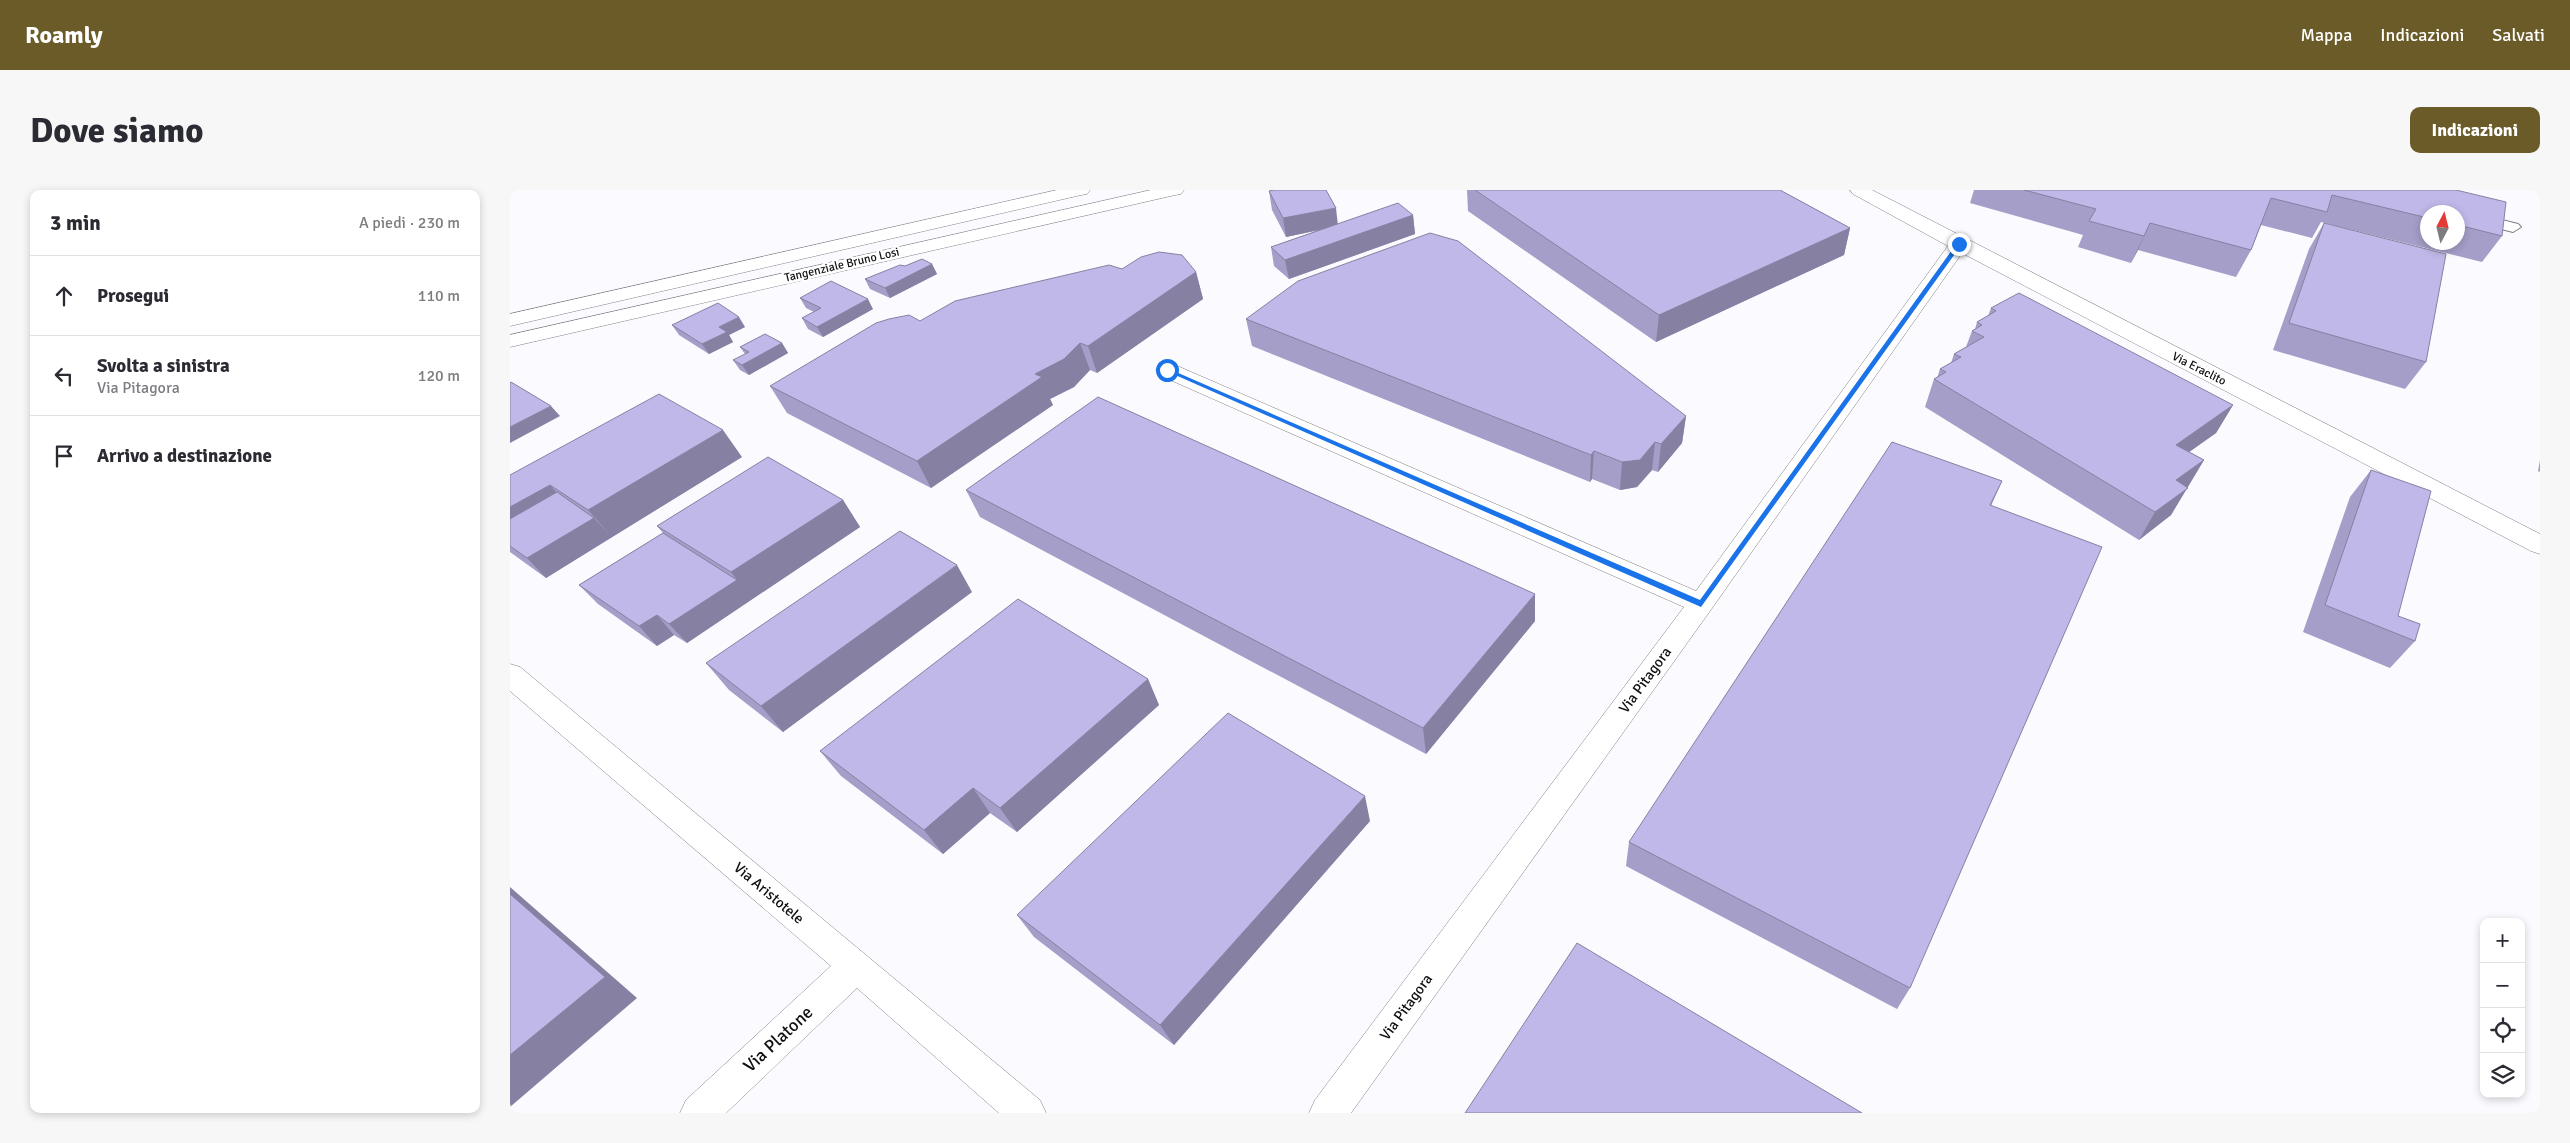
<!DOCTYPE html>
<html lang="it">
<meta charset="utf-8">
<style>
:root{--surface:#fff;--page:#f7f7f7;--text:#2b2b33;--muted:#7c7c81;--line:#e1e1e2;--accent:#6a5b28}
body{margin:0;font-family:Signika,sans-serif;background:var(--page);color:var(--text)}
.controls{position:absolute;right:15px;bottom:15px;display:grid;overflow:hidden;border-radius:10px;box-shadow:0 2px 8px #0003}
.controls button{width:45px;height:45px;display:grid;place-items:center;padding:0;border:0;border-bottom:1px solid var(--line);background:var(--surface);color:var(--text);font:25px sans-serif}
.compass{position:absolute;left:1910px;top:15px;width:45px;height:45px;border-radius:50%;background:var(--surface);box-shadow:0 2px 8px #0003;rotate:7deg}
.stop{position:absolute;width:15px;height:15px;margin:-11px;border:4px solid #1a73e8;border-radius:50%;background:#fff}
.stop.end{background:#1a73e8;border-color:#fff;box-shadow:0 1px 5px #0008}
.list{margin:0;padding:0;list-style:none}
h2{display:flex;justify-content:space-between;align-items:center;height:65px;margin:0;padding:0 20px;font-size:21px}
h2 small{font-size:16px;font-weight:400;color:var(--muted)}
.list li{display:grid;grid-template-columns:32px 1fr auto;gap:15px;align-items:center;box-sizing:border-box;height:80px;padding:0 20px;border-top:1px solid var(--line)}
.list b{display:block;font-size:19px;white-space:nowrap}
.list p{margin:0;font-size:16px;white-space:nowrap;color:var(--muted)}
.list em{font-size:16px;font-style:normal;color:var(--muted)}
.icon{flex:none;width:28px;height:28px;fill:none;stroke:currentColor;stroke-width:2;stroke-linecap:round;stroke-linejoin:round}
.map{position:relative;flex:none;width:2030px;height:923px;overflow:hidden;border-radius:10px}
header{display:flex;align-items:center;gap:30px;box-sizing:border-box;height:70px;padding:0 25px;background:var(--accent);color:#fff}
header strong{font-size:24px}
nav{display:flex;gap:28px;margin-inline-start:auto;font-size:18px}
.intro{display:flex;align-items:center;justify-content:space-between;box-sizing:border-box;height:120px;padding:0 30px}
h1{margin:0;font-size:35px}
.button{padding:12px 22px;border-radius:10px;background:var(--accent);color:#fff;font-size:18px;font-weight:700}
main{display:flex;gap:30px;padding:0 30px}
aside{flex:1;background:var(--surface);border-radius:10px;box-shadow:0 2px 8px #0003}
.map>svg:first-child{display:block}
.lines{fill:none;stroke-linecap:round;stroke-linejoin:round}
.lane-casing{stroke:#7f7e86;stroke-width:2}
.street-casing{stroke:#7f7e86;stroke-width:1}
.primary-casing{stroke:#7f7e86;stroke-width:1}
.lane{fill:#fff;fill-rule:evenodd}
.street{fill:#fff;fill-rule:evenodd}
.primary{fill:#fff;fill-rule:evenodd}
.wall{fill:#a49ec8;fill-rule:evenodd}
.shaded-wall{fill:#8681a2}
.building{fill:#bfb8e8;stroke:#8681a2}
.route{fill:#1a73e8}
.labels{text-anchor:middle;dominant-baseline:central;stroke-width:5;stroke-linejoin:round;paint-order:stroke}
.far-street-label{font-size:12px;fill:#101013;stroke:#fff}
.street-label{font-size:15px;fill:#101013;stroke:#fff}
.near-street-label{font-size:18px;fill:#101013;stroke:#fff}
</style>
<header>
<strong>Roamly</strong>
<nav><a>Mappa</a><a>Indicazioni</a><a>Salvati</a></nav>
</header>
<div class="intro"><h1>Dove siamo</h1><a class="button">Indicazioni</a></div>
<main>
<aside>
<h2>3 min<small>A piedi · 230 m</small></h2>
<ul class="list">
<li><svg class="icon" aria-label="ahead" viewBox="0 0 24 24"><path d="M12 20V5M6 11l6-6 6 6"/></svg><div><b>Prosegui</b></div><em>110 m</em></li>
<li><svg class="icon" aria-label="left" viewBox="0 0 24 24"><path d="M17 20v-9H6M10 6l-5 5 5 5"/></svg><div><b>Svolta a sinistra</b><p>Via Pitagora</p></div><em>120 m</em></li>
<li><svg class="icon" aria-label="arrive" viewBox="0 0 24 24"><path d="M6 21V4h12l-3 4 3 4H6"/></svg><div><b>Arrivo a destinazione</b></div></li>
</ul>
</aside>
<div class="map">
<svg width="2030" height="923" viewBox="0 0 2030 923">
<rect width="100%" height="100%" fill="#fbfafe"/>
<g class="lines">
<g class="lane-casing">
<path id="lane" d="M1948,19l60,15 3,3 -8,5 -55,-14v-6h-6z"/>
</g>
<g class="street-casing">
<path id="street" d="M1340,0h22l668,344v20l-9,-3 -569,-298 -252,358 -359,502h-42l6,-13 369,-493 -525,-232 -3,-5 3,-5 8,-2 8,2 521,226 252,-345 -95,-52z
M0,474l10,3 520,433 6,13h-47l-142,-125 -131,125h-46l6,-13 145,-134 -321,-275z"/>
</g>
<g class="primary-casing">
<path id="primary" d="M547,0h33l-3,4 -6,1 -571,131v-12z
M641,0h33l-3,4 -6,1 -665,152v-12z"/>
</g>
<use href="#lane" class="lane"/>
<use href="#street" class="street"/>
<use href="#primary" class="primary"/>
</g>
<path class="wall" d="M957,0h313l70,38 -6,27 -188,87 -188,-131z
M1464,0h482l46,46 -20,26 -161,-40 -9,16 -51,-13 -10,25 -15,27 -98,-27 -7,13 -53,-16 5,-12 -113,-32zM1918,22h30v30h-30z
M759,1l69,33 75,-9 2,19 -126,45 -15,-13 -3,-19 48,-17 -33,7 -14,-27z
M1814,33l102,139 -21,27 -132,-39 36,-101z
M422,74l5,10 -47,24 -20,-9 -5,-10 40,-13z
M612,79l74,3 7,27 -106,74 -7,-3 -16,17 -24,12 3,6 -122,83 -144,-75 -17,-27 150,-65z
M290,108l73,11 -50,28 -15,-8 -6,-11 12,-6 -8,-4z
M1481,118l242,97 -17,28 -27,19 15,8 -33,55 -32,25 -214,-133 9,-28 3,-1 3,-9 11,-6 3,-9 12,-7 6,-16 3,-2 2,-7 11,-6z
M736,129l440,97 -4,27 -24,29 -6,-2 -15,17 -17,3 -28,-11 -2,3 -338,-136z
M162,135l73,2 -16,8 4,7 -24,12 -30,-19z
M272,153l6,10 -39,22 -9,-5 -7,-10 12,-6 -5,-7z
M232,267l-196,121 -36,-26v-77z
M2030,270v12l-2,-1z
M1861,280l27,146 17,25 -25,27 -87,-36 47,-135z
M1492,291l-11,25 -81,482 -13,21 -271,-143 3,-24z
M456,300l569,131 -109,133 -446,-237z
M333,310l17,27 -173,116 -13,-8 -17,11 -59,-42 -19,-19 84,-52 -6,-7z
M462,402l-189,140 -54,-42 -23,-27z
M638,489l11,26 -142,127 -27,-19 -47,41 -102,-78 -21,-25z
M860,631l-196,224 -140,-108 -17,-22z"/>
<path class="shaded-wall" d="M826,18l2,18 -52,11 -3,-19z
M903,25l2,19 -126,45 -4,-19z
M1640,33l-12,27 -7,13 13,-27z
M1340,38l-6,27 -188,87 3,-27z
M422,74l5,10 -47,24 -5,-10z
M686,82l7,27 -106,74 -9,-27z
M358,109l5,10 -50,28 -6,-10z
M229,127l6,10 -16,8 4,7 -24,12 -7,-10 17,-17z
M272,153l6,10 -39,22 -7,-10z
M570,153l10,27 -16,17 -24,12 3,6 -122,83 -14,-27 118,-87z
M1723,215l-17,28 -55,39 15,-27z
M41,216l9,10 -50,27v-16z
M1176,226l-4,27 -24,29 3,-28z
M213,240l19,27 -130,80 -24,-27z
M1145,252l-3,28 -15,17 -17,3 2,-28z
M1084,261l-2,28 -2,3 1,-27z
M1694,270l-33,55 -32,25 16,-28 21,-32z
M40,295l24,27 -64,34v-39z
M333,310l17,27 -173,116 -18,-19 68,-44 -6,-8z
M84,328l18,19 -66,41 -19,-20z
M447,375l15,27 -189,140 -22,-26z
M1025,404v27l-109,133 -3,-26z
M147,425l17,20 -17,11 -18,-20z
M638,489l11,26 -142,127 -17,-24z
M463,598l17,25 -47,41 -19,-24z
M855,606l5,25 -196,224 -14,-20z
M0,697l127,111 -127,109z"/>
<path class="building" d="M764,0h52l10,18 -53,10 -14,-27z
M965,0h305l70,38 -191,87z
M1514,0h432l50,12 -4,34 -44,-11v-13h-30v6l-96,-23 -5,17 -56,-14 -20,52 -101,-27 -6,13 -55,-15 7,-12z
M888,13l15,12 -128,45 -14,-13z
M1814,33l122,31 -20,108 -137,-39z
M920,43l28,8 228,175 -25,28 -6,-2 -15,18 -18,2 -28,-11 -3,4 -345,-136 52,-38z
M649,62l23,3 14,17 -108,74 -8,-3 -16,16 -29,15 7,3 -125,84 -147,-75 106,-63 13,-4 20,-4 11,6 35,-20 154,-36 13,4 19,-12z
M412,69l10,5 -47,24 -20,-9 35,-14 5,1z
M321,91l37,18 -51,28 -15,-9 19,-10 -21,-10z
M1509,103l214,112 -57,40 28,15 -28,20 12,8 -33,24 -221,-133 12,-7 -6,-3 21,-12 -7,-3 30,-17 -12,-6 10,-6 -5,-3 19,-11 -5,-3z
M208,113l21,14 -20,10 8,5 -25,12 -30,-19z
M255,144l17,9 -40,22 -9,-5 16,-8 -9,-5z
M1,192l40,24 -41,21v-44z
M149,204l64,36 -135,80 -38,-25 -40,22v-32z
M588,207l437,197 -112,134 -457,-238z
M1382,252l110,39 -12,24 112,42 -192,441 -281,-146z
M258,267l75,43 -112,72 -74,-46z
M1861,280l60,21 -33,125 22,8 -5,17 -90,-36z
M47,302l37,26 -67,40 -17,-12v-27z
M390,341l57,34 -196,141 -55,-43z
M153,343l74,47 -68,44 -12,-9 -18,11 -60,-41z
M508,409l130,80 -148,129 -27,-20 -49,42 -104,-79z
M718,523l137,83 -205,229 -143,-110z
M0,704l95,83 -95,78z
M1067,753l285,170h-397z"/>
<path class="route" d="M1447,53l5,1 -261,363 -537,-237 5,-1 531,231z"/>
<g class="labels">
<g class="far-street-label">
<text transform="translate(332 75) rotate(-13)">Tangenziale Bruno Losi</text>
<text transform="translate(1689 179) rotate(27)">Via Eraclito</text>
</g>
<g class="street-label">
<text transform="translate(1135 490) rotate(-54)">Via Pitagora</text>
<text transform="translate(259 703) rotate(40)">Via Aristotele</text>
<text transform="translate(896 817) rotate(-54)">Via Pitagora</text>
</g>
<g class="near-street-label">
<text transform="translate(268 849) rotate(-43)">Via Platone</text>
</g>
</g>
</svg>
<div class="controls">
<button>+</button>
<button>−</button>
<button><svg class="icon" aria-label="locate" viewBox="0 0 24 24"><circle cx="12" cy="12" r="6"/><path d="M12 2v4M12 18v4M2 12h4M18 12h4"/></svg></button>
<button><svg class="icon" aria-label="layers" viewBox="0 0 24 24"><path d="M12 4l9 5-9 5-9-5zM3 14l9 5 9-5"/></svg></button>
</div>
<svg class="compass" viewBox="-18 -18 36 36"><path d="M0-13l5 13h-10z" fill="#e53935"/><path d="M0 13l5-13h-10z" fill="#7c7c81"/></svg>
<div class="stop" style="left:657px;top:180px"></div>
<div class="stop end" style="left:1449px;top:54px"></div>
</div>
</main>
